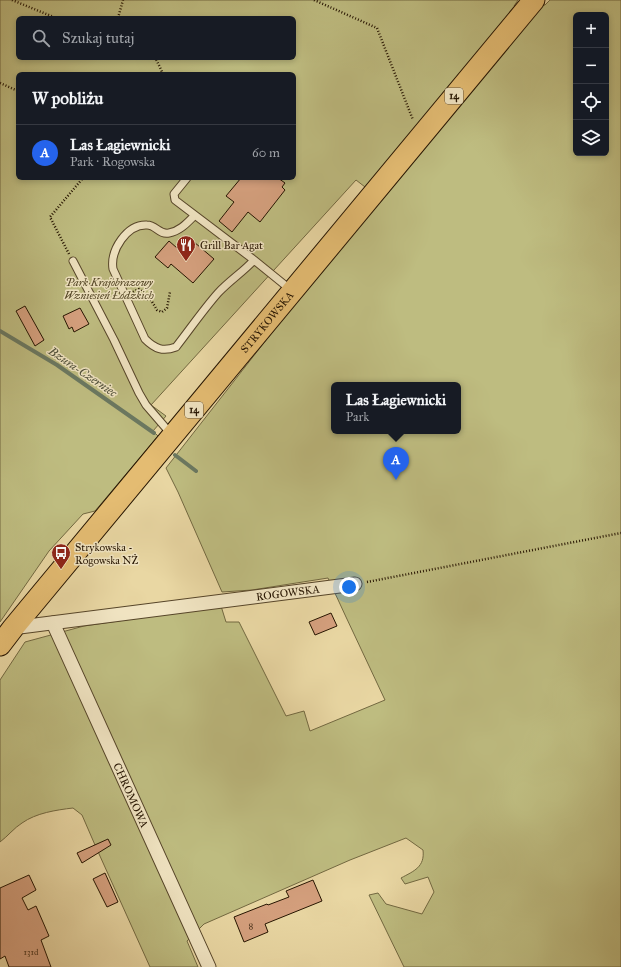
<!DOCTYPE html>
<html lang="pl">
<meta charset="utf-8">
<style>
:root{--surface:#171b24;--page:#242831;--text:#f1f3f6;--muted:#9ea1a6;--line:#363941;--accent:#2563eb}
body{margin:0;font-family:"IM FELL Great Primer",serif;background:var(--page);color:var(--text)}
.controls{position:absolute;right:12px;top:12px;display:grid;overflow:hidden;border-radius:6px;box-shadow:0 2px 6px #0003}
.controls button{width:36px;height:36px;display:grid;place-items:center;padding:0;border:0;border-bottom:1px solid var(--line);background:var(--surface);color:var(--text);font:20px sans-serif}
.you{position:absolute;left:349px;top:587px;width:14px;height:14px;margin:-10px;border:3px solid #fff;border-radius:50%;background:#1a73e8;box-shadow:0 0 0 6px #1a73e833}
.badge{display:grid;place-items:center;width:26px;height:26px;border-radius:50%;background:var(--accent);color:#fff;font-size:13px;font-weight:700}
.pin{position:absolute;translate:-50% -33px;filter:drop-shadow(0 1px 2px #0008)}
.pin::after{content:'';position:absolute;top:21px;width:14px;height:12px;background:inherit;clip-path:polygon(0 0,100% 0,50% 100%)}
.popup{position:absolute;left:331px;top:382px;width:130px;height:52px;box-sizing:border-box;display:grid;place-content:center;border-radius:6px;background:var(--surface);filter:drop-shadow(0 1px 3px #0005);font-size:13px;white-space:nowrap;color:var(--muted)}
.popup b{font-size:15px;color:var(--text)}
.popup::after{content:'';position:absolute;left:50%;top:100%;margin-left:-8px;border:8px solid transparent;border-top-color:var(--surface)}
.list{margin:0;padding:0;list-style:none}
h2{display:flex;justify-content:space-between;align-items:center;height:52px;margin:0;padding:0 16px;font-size:17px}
h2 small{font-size:13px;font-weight:400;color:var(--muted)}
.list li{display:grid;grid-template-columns:26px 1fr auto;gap:12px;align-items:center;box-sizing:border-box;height:56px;padding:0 16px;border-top:1px solid var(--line)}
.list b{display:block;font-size:15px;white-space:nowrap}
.list p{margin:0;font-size:13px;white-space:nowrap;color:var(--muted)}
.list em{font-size:13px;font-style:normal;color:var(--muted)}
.icon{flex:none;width:22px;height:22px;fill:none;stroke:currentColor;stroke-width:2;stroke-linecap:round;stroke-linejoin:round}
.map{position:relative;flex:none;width:621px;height:967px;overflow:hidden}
.search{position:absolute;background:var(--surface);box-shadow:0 2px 6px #0003;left:16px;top:16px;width:280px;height:44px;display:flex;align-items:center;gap:10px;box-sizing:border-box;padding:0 14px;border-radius:6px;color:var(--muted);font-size:15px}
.panel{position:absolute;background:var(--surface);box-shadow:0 2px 6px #0003;left:16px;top:72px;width:280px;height:108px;border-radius:6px}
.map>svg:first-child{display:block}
.green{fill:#bebc80;stroke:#726840;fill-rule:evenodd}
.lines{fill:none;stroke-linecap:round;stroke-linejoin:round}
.stream{stroke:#6a7861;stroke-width:4}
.building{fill:#d5a07e;stroke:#251400}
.service-casing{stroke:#564529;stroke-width:9}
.minor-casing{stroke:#564529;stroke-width:15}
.primary-casing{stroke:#251400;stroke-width:23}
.path{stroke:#251400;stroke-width:2.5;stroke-dasharray:1 2;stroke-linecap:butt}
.service{stroke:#f1e5c3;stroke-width:7}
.minor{stroke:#f1e5c3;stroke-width:13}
.primary{stroke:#e4bc72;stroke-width:21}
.labels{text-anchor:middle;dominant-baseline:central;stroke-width:3;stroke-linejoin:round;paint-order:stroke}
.number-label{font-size:9px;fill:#513720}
.shield{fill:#f1e5c3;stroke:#62533a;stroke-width:1}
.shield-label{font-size:10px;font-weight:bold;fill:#251400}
.poi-label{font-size:11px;fill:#251400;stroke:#f1e5c3;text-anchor:start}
.park-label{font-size:11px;font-style:italic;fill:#534626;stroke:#f1e5c3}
.street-label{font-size:11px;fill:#251400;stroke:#f1e5c3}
.water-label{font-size:12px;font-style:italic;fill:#4d4e39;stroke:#f1e5c3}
</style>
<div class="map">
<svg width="621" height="967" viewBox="0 0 621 967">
<rect width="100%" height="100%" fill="#e9d7a3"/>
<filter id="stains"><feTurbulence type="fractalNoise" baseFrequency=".005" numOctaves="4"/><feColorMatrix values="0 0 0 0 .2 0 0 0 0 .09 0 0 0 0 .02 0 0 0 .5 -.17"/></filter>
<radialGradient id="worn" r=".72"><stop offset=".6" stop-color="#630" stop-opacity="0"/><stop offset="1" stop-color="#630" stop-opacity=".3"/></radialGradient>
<path class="green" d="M0,0h518l-4,6 31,-1 5,-5h71v967h-217l-35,-72 9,-2 8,11 36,10 12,-22 -6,-15 -23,7 -4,-6c13,-7 24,-11 22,-28l-17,-12 -56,22 -146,64 -17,17 11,26h-48l-55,-122 -13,-30 -9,-7c-17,2 -37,5 -51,15 -8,5 -14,13 -22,19v-162l25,-38 59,-16 137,-20 5,16h13l47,94 18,-5 6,20 75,-31 -39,-83 -18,-39 -76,12 -30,2 -44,-100 -12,-24 212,-271 -22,-17 -205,225 15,11 -13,15 5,5 -63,75 -12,3 -34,37 -49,71zM576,15h30v138h-30zM18,18h276v40h-276zM18,74h276v104h-276zM334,385h124v46h-124z"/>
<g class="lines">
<path class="stream" d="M0,331l57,34 97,68
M175,455l21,16"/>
</g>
<path class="building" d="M241,178h37l7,5 -3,4 3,3 -25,32 -12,-10 -16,20 -13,-11 15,-19 -8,-6z
M187,236l27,23 -21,24 -22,-19 -3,4 -13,-11 14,-16 8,7z
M25,306l19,34 -9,6 -19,-35z
M80,308l9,16 -15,8 -2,-5 -3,2 -6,-13z
M331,613l6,13 -22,9 -6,-13z
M108,839l3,6 -29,18 -5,-10z
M105,873l13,29 -11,5 -14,-28z
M29,875l7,15 -14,8 6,12 8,-4 13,30 -8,4 10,27h-42l-4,-11 -5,3v-71z
M313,880l9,21 -57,23 3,8 -24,10 -10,-25 33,-13 1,1 21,-8 -3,-6z"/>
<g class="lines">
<g class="service-casing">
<path id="service" d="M187,178l-13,16 1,6 79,60 37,30
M194,216c-7,7 -14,15 -25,17 -10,2 -13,-8 -22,-8 -20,-1 -37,25 -34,44l32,70c10,10 18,13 31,8 14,-18 27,-37 42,-54 11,-12 25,-21 36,-33
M73,261l41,79 25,53 7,12 25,29"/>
</g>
<g class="minor-casing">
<g id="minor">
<path id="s1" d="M53,623l156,344"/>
<path id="s2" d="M12,628l343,-44"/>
</g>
</g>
<g class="primary-casing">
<g id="primary">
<path id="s3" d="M0,645l13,-17 521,-628"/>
</g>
</g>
<path class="path" d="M12,0l44,18
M314,0l63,28 36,92
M118,18l5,-18
M154,58l2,1 7,15
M0,83l18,8
M69,254l-19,-37 33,-39
M133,292l6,-3 2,1 3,8 7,2 6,10 5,2 5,-4 3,-16
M367,582l254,-49"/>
<use href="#service" class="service"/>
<use href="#minor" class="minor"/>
<use href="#primary" class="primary"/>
</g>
<defs>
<g id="restaurant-pin" transform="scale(1)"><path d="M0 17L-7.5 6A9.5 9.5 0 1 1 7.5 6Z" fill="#8f2418" stroke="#f1e5c3"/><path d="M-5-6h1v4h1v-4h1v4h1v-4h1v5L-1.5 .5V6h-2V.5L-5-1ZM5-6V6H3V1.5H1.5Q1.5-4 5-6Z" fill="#fff"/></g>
<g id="bus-pin" transform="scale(1)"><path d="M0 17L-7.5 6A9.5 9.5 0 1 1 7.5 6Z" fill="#8f2418" stroke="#f1e5c3"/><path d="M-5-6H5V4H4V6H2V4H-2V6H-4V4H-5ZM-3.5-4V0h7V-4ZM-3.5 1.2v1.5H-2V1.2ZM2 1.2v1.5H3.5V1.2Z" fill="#fff"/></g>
</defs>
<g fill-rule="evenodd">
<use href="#restaurant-pin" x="186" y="245"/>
<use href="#bus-pin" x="61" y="553"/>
</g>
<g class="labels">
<g class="number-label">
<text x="251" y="925">8</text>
<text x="31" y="951">131d</text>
</g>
<g class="shield">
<rect x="445" y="88" width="18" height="16" rx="3"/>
<rect x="185" y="402" width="18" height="16" rx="3"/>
</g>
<g class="shield-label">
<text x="454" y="96">14</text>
<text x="194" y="410">14</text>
</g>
<g class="poi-label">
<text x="200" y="245">Grill Bar Agat</text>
<text x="75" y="547">Strykowska -<tspan x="75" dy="13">Rogowska NŻ</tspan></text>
</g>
<g class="park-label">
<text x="109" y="282">Park Krajobrazowy<tspan x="109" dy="13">Wzniesień Łódzkich</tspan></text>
</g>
<g class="street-label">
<text stroke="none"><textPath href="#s3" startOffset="419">STRYKOWSKA</textPath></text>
<text stroke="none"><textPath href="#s2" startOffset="278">ROGOWSKA</textPath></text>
<text stroke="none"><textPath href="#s1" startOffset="189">CHROMOWA</textPath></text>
</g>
<g class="water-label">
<text transform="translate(83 372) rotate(34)">Bzura-Czerniec</text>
</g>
</g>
<rect width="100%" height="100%" filter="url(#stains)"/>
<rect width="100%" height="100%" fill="url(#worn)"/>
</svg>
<div class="controls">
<button>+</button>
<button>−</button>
<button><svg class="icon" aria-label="locate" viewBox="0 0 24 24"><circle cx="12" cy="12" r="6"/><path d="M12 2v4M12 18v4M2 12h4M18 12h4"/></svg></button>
<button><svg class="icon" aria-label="layers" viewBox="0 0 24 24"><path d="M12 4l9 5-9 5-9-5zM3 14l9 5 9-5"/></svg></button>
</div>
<div class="you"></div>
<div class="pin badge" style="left:396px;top:480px">A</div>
<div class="popup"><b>Las Łagiewnicki</b>Park</div>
<div class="search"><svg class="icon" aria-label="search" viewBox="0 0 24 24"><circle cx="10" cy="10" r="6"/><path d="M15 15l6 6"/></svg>Szukaj tutaj</div>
<section class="panel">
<h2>W pobliżu<small></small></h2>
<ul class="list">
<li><span class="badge">A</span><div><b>Las Łagiewnicki</b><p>Park · Rogowska</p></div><em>60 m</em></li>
</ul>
</section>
</div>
